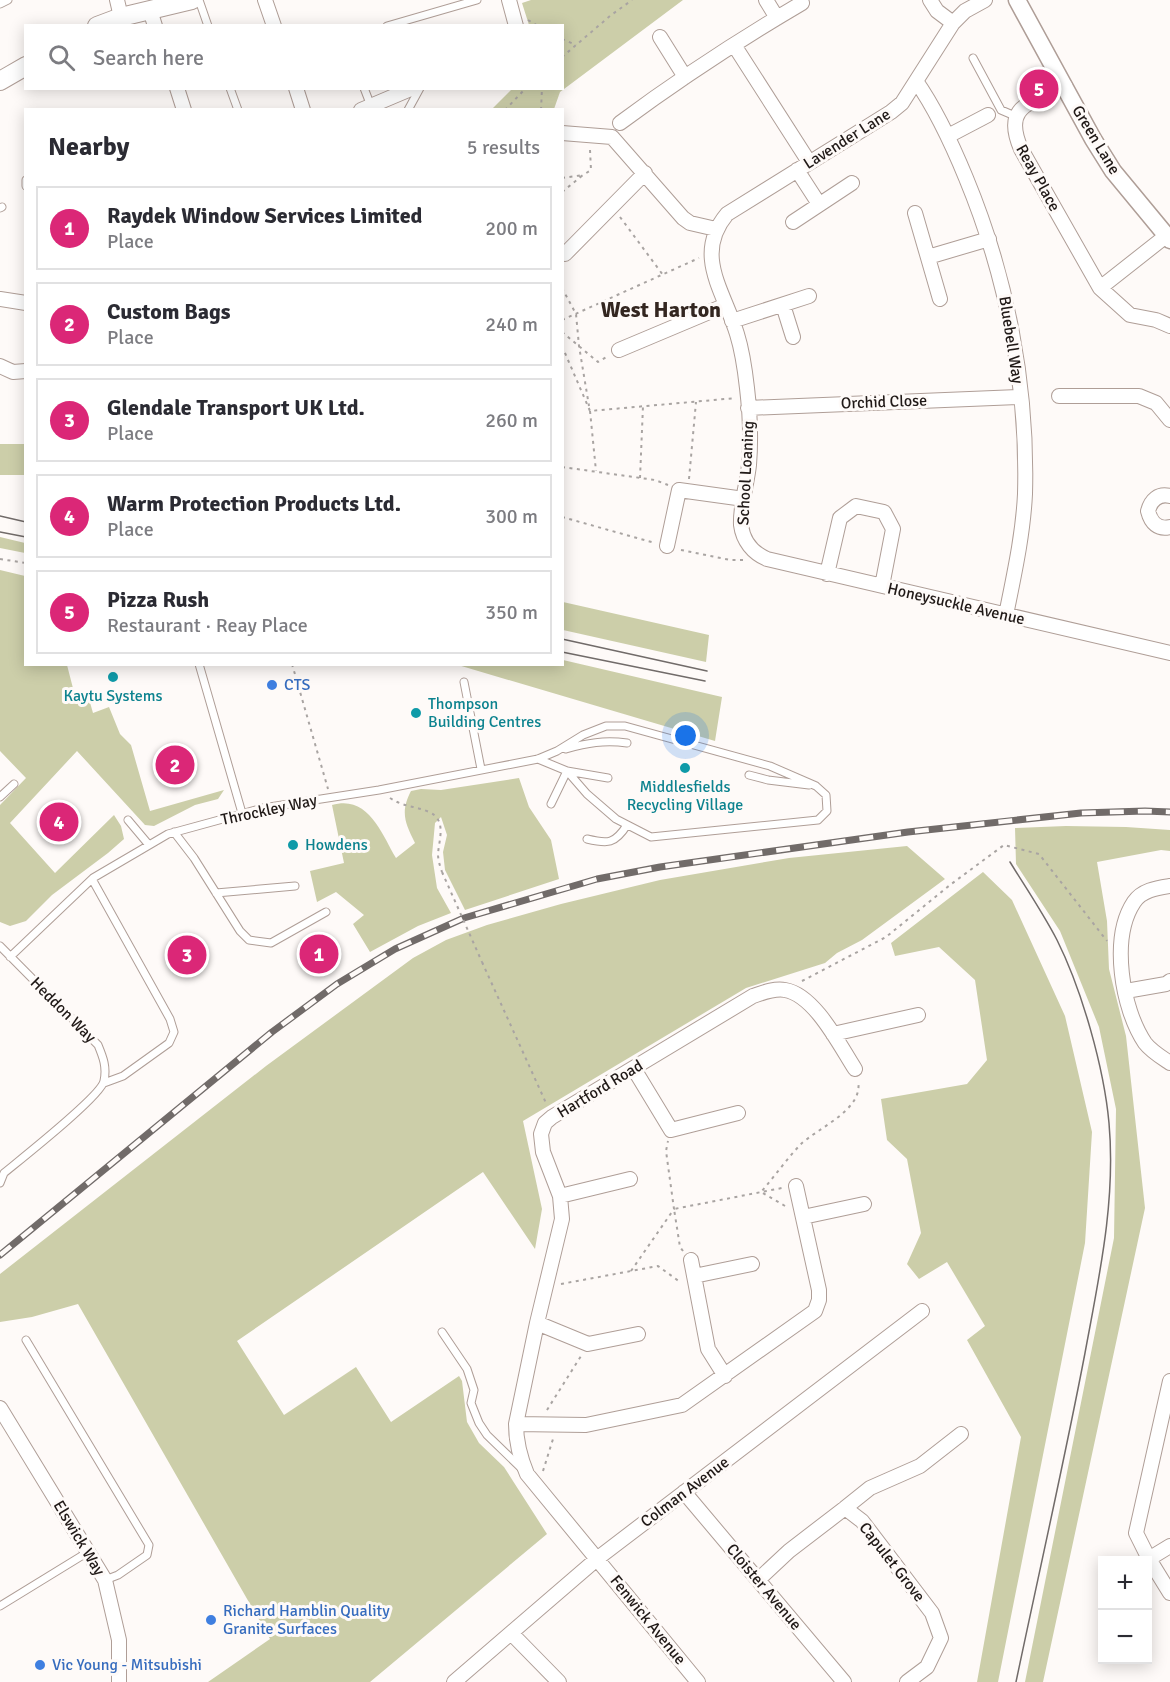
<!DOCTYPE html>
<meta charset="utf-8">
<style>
:root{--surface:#fff;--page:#f2f2f3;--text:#2b2b33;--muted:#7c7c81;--line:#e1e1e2;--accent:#db2777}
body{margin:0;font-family:Signika,sans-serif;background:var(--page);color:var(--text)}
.controls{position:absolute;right:18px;bottom:18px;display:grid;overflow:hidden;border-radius:0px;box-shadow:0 3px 15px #0003}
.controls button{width:54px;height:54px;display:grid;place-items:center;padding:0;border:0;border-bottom:2px solid var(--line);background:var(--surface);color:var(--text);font:30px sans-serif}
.you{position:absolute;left:686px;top:736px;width:21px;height:21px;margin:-15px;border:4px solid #fff;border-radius:50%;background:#1a73e8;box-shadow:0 0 0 9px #1a73e833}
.badge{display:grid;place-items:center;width:39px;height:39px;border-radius:50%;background:var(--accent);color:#fff;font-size:20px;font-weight:700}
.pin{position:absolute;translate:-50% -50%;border:3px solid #fff;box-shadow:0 2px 6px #0006}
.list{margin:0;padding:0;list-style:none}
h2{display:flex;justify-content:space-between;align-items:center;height:78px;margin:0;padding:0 24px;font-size:26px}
h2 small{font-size:20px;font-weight:400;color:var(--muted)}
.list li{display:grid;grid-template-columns:39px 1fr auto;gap:18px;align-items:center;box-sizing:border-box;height:84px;margin:0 12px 12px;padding:0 12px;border:2px solid var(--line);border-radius:0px}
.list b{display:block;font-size:22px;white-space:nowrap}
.list p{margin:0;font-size:20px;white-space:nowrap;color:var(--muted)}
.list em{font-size:20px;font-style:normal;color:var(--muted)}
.icon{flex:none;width:33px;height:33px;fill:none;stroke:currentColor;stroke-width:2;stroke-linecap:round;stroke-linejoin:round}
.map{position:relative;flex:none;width:1170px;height:1682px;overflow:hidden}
.search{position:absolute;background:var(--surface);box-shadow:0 3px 15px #0003;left:24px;top:24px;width:540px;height:66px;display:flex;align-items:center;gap:15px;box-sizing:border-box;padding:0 21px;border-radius:0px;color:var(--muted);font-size:22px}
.panel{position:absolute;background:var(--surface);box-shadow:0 3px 15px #0003;left:24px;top:108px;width:540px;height:558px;border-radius:0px}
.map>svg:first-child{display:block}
.green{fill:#cccea9}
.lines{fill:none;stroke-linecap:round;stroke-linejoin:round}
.service-casing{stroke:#af9e97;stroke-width:9}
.minor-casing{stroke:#af9e97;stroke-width:16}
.tertiary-casing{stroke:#af9e97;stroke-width:19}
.secondary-casing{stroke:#af9e97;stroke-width:20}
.path{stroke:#a9a4a2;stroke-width:2;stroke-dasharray:3 4.5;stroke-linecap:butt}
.service{stroke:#fff;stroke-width:7}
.minor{stroke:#fff;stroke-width:14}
.tertiary{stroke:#fff;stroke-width:16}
.secondary{stroke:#fff;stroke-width:18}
.tram{stroke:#716b69;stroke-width:1.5}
.rail-casing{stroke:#716b69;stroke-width:7}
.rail{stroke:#fefaf8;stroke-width:4.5;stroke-dasharray:14;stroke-linecap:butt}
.path-bridge{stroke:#a9a4a2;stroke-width:2;stroke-dasharray:3 4.5;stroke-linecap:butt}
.culture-dot{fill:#0f9aa8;stroke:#fefaf8;stroke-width:2}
.shop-dot{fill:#3f7fe0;stroke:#fefaf8;stroke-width:2}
.labels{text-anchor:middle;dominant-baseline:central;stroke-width:6;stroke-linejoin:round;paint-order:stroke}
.street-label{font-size:16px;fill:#201917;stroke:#fefaf8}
.shop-label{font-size:16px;fill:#366cbe;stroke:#fefaf8;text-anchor:start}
.culture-label{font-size:16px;fill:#0d838f;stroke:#fefaf8}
.district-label{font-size:22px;font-weight:bold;fill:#332620;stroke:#fefaf8}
</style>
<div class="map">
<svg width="1170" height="1682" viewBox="0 0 1170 1682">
<rect width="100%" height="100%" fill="#fefaf8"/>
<path class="green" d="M531,0h152l-123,92 -6,17h-62l20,-20 50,-1v-62l-33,-1 -7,-22z
M0,444h25v31h-25z
M0,537l25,6v10l-25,-5z
M0,570l25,6 1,88 41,1 8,31 12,-4 6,21 16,-6 11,27 11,11 19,66 74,-21 -6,9 -23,6 -41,21 -9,-1 -68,-74 -67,72 45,50 59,-58 7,11 3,13 -16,14 -56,42 -26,26 -16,5 -10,-4v-117l26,-27 -26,-27z
M563,602l146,33 -3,27 -143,-32z
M563,660l159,37 -7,44 -257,-76 104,-1z
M519,778l10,29 22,33 8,39 -94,31 -20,-40 -2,-18 4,-17 -6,-18 -6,6 -3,32 5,33 14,25 -33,13 -48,26 -17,-28 11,-9 -28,-23 -19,10 -7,-31 34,-8 -12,-58c36,-11 50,29 64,53l19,-15c-10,-20 -15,-31 -4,-52l10,-2 20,1z
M1066,826l60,1 44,3v21l-9,-1 -64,12 10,59 2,48 17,67 19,172 -102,474h-18l89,-444 2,-129 -17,-82 -39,-96 -44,-67 -1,-36z
M907,846l38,33 -83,61 -25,13 -12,10 -79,25 -223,133 19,88 -7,40 -52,-77 -246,169 47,74 72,-48 35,55 68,-46 3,5 5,41 12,21 25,24 43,67 -177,148h-162l62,-43 -192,-335 -46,13 -32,5v-48l266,-208 147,-108 33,-18 41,-15 74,-21 99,-24 129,-22z
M983,872l29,28 53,116 27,116 -7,111 -87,439h-21l44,-245 -54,-97 18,-14 -38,-64 -28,17 -12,-15 14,-31 -14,-74 -20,-19 -6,-41 86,-15 20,-24 -12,-80 -36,-33 -44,9 -4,-13z"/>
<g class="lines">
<g class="service-casing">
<path id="service" d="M199,0l9,26
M0,4l8,-4
M387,26l90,-26
M973,58l28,52 14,6
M230,88l8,22
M364,88l7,18
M408,110l12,-22
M26,180v6
M0,208l2,-1
M199,664l43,149
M464,682l17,87
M566,749c21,-6 38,-9 61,-6
M538,759l29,12 41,7
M749,775l19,5 41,5
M0,797l14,-13
M551,804l16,-33
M128,820l21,25
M174,832l20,26 46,73 9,9 22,3 55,-31
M587,839c21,5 28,5 40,-14
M92,879l78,140 4,13 -5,11 -46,33 -19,7
M216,893l79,-7
M0,946l98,99c5,12 9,22 6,36 -3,15 -83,78 -100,92l-4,10
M10,957l83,-79 75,-44 95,-26 116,-18 159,-31 19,-8 26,-16 23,-9h19l145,40 46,20 10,9 1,16 -9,9 -167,17 -35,-18 -29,-25 -20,-23
M442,1332l25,37 7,21 -3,13 8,20 8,12 34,33
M26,1340l123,205 -2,10 -29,20 -13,5
M0,1606l88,-54"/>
</g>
<g class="minor-casing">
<path id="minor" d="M117,0l4,17
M265,0l9,26
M509,0l7,26
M766,0l11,18
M930,0l7,11 16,12
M985,0l-20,11 -12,12 -51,80 -11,9 -164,102c-34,41 -3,77 10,120 5,16 8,36 10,54 3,25 4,52 2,77 -2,19 -9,41 -8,60 2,16 12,28 26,34l403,94
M150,10l5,16
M660,37l25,40
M734,45l75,117
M916,81c21,30 36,63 50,97 41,99 62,208 59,316 -2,41 -11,81 -19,121
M1065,86c-34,17 -63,19 -44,63l79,139 30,27 26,5 14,6
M177,88l7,22
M296,88l7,22
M361,110l52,-22
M620,123c58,-43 119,-83 182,-120
M562,133l50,4 71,81 7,5 26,6
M948,136l40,-21
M797,170l22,34
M915,213l25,86
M793,222l59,-39
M565,254l80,-81
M928,257l61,-18
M1100,288l66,-52
M0,299l26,4
M783,305l10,32
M732,321l77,-25
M619,350l107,-45
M0,366l13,6 13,-1
M1059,396h80l17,7 14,17
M748,408l272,-11
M1170,496c-12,-3 -19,4 -22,15 3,12 10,19 22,16
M667,546l12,-56 65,9
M827,574l13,-56 16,-12 28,6 9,17 -11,57
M1170,886c-13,2 -28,4 -36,16 -24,36 -12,107 11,141 6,8 16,14 25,20
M1126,991l40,-7 4,-3
M833,1034l85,-19
M634,1069l37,61 67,-17
M560,1196l70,-17
M803,1217l61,-13
M691,1260l17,89 17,27
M694,1276l58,-12
M537,1323l51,21 50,-10
M1170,1381l-34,152 13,26 21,34
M0,1408l105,172 14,60v42
M516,1424l70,1 96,-20 133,-94 4,-11v-10l-23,-104
M684,1492l160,190
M845,1508l25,-20 50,-22 41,-32
M1147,1560l23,-14
M758,1580l31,-29 56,-43 17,13 70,92 9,25 -14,29 -20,15
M511,1633l48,49
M454,1682l144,-124 324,-247
M698,1682l-171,-208c-7,-17 -11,-31 -11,-50l21,-101 25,-104 -2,-23 -17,-44 -2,-18 4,-11 7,-6 201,-121c9,-3 21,-8 32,-6 30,5 55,56 70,79"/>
</g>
<g class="tertiary-casing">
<path id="tertiary" d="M1017,0l76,139 20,32 57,69"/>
</g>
<g class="secondary-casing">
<path id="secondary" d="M97,26l24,-9 71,-17
M0,81l26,-15"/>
</g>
<path class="path" d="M528,20l10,6
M562,39l14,6
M562,57l48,-41 22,-16
M505,110l21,-22
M541,110l1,-22
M580,177l11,-7 -1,-20
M562,178l21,-3 -21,17
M620,217l43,58
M562,288l14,26 3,32 10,60
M562,320l137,-62
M562,332l36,30 10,-6
M562,346l28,65 146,-13
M590,411l6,60
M562,467l93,13 13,5
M640,478l3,-72
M689,479l7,-77
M562,517l93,26
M681,550l49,10h13
M0,559l26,4
M292,664l36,125
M390,798c13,9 26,8 39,14 18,8 10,27 9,42 0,6 2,12 4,18
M482,962l64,141
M802,981l84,-44 64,-52 54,-40 35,9 68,87
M785,1206l-24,-14c13,-15 25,-32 39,-47 17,-17 64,-35 58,-64
M683,1251l-3,-4 -6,-38 108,-21
M631,1271l43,-62 -8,-58 2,-10
M561,1284l97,-18 22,16
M547,1410l34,-54
M543,1471l10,-32"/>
<use href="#service" class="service"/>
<use href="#minor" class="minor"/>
<use href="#tertiary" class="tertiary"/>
<use href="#secondary" class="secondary"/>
<path class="tram" d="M0,516l26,6
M0,532l26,5
M562,639l145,32
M562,652l143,29
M1010,862c16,26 33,51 47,78 25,50 47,128 52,183 7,78 -10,154 -24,230 -21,110 -46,219 -69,329"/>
<g class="rail-casing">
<path id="rail" d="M0,1255l272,-223 65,-48 58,-35 69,-31 133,-39 63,-12 248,-35 173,-19 64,-2 25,1"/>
</g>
<use href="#rail" class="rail"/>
<path class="path-bridge" d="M442,872l40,90"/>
</g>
<g class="culture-dot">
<circle cx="113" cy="677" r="6"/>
<circle cx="416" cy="713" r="6"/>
<circle cx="685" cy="768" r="6"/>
<circle cx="293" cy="845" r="6"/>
</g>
<g class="shop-dot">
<circle cx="272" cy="685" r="6"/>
<circle cx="211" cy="1620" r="6"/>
<circle cx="40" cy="1665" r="6"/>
</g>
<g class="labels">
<g class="street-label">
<text transform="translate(847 139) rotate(-32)">Lavender Lane</text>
<text transform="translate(1096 140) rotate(59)">Green Lane</text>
<text transform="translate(1038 178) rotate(61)">Reay Place</text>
<text transform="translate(1011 340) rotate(81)">Bluebell Way</text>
<text transform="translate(884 402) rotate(-2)">Orchid Close</text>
<text transform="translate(746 473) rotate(-87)">School Loaning</text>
<text transform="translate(956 604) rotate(13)">Honeysuckle Avenue</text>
<text transform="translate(269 810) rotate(-12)">Throckley Way</text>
<text transform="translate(63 1010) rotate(45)">Heddon Way</text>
<text transform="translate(600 1089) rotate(-31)">Hartford Road</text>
<text transform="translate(685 1492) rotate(-37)">Colman Avenue</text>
<text transform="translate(79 1538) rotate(59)">Elswick Way</text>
<text transform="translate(892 1562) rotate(52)">Capulet Grove</text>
<text transform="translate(764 1587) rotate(50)">Cloister Avenue</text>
<text transform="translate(648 1620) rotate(51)">Fenwick Avenue</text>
</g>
<g class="shop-label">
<text x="284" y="685">CTS</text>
<text x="223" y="1611">Richard Hamblin Quality<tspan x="223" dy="18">Granite Surfaces</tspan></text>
<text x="52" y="1665">Vic Young - Mitsubishi</text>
</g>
<g class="culture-label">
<text x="113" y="696">Kaytu Systems</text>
<text x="428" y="704" text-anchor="start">Thompson<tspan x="428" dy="18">Building Centres</tspan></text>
<text x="685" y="787">Middlesfields<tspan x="685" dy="18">Recycling Village</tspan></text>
<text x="305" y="845" text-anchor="start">Howdens</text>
</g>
<g class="district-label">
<text x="661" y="309">West Harton</text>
</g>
</g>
</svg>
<div class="controls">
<button>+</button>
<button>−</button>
</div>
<div class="you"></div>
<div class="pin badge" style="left:319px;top:954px">1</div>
<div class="pin badge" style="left:175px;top:765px">2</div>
<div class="pin badge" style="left:187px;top:955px">3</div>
<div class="pin badge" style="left:59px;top:822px">4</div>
<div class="pin badge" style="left:1039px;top:89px">5</div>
<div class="search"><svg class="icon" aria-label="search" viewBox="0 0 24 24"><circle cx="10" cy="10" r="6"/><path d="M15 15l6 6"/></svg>Search here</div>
<section class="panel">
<h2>Nearby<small>5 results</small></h2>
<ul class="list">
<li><span class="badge">1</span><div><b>Raydek Window Services Limited</b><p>Place</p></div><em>200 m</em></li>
<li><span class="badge">2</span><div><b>Custom Bags</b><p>Place</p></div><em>240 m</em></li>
<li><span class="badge">3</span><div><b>Glendale Transport UK Ltd.</b><p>Place</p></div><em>260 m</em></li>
<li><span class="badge">4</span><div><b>Warm Protection Products Ltd.</b><p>Place</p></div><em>300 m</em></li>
<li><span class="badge">5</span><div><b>Pizza Rush</b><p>Restaurant · Reay Place</p></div><em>350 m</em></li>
</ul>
</section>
</div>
